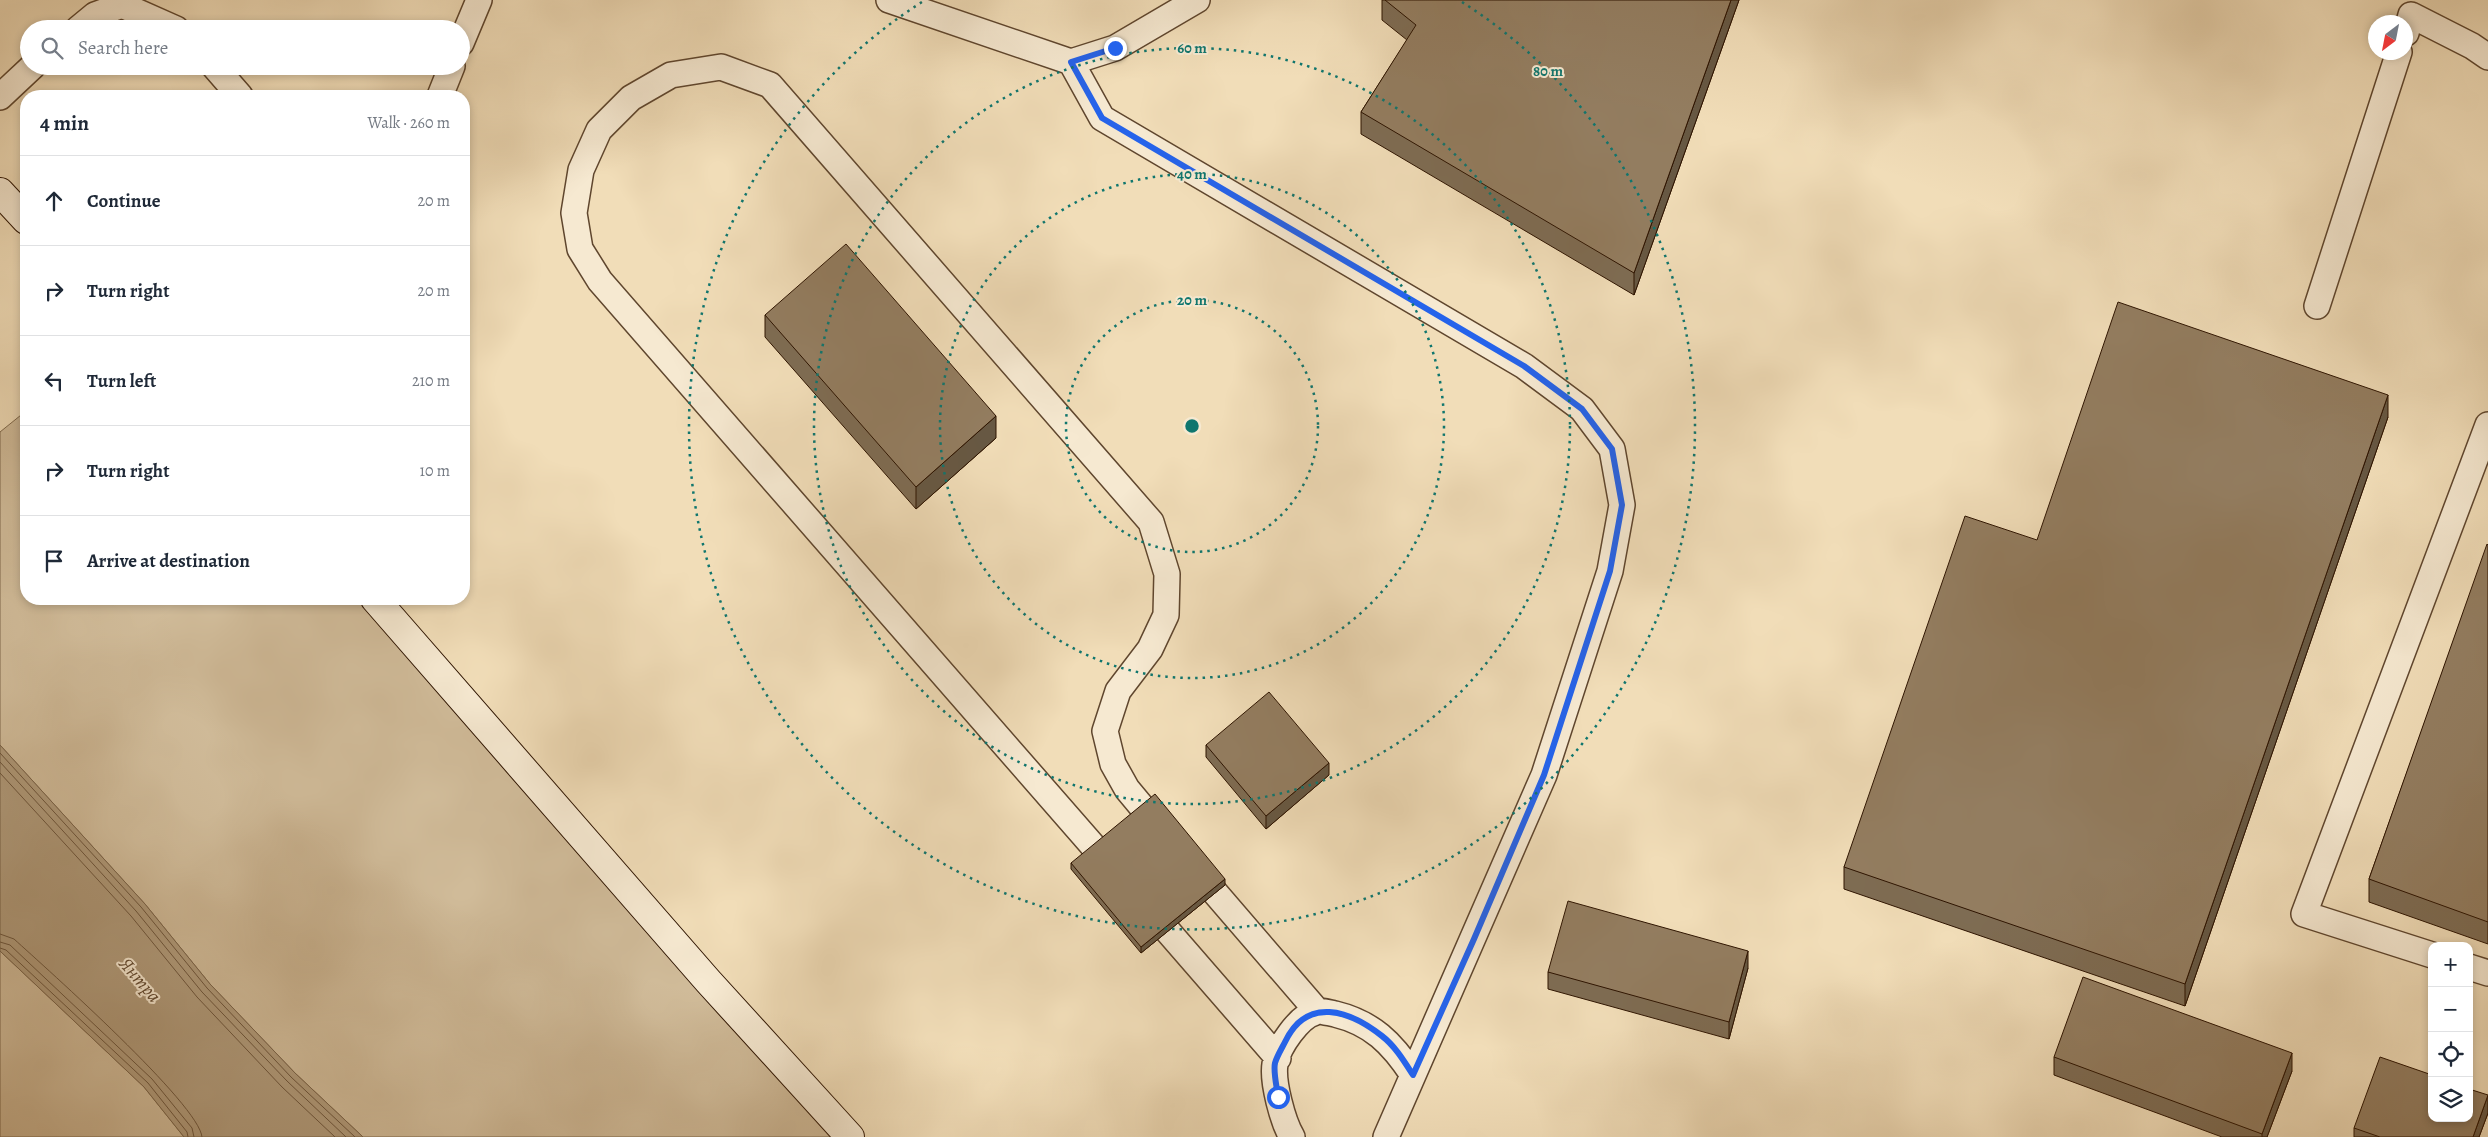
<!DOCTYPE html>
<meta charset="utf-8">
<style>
:root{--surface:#fff;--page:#f6f6f7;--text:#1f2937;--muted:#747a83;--line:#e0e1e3}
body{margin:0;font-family:Alegreya,serif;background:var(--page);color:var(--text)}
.controls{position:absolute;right:15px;bottom:15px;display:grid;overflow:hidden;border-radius:10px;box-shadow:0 2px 8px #0003}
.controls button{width:45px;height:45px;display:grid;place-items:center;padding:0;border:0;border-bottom:1px solid var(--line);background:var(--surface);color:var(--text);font:25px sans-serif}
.compass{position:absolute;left:2368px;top:15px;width:45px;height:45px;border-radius:50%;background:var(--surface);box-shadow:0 2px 8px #0003;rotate:212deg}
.stop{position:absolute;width:15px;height:15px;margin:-11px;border:4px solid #2563eb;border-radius:50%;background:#fff}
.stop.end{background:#2563eb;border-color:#fff;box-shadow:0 1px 5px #0008}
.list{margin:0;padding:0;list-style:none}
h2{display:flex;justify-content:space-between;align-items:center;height:65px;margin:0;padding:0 20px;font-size:21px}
h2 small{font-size:16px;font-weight:400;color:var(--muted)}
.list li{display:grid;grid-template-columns:32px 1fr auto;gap:15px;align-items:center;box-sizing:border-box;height:90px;padding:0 20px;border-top:1px solid var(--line)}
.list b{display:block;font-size:19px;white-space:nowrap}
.list em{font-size:16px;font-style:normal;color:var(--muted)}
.icon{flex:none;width:28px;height:28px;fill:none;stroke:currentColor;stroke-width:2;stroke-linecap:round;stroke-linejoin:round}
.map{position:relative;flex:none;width:2488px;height:1137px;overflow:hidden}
.search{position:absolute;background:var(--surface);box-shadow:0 2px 8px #0003;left:20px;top:20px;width:450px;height:55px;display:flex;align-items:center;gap:12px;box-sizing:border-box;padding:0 18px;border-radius:28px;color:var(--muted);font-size:19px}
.panel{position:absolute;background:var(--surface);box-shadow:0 2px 8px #0003;left:20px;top:90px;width:450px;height:515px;border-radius:20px}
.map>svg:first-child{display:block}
.green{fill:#d0bb99;stroke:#7f684c}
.water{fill:#af9979;stroke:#7b6449}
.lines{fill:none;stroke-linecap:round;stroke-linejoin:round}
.shore{stroke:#6e563c;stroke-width:1}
.service-casing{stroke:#5f462e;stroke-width:28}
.secondary-casing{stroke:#2e1400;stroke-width:30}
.service{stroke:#f6e9d1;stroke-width:25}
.secondary{stroke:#f6e9d1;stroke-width:28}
.wall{fill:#7e6c53;stroke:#2e1400}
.shaded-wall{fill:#675843;stroke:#2e1400}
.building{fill:#937d60;stroke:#2e1400}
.route{stroke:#2563eb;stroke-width:6}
.ring{fill:none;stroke:#0f766e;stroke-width:2.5;stroke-dasharray:2.5 5}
.labels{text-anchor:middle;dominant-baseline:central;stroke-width:4;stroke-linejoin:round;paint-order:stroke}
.water-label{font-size:19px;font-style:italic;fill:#624930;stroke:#f6e9d1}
.centre{fill:#0f766e;stroke:#f6e9d1;stroke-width:2.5}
.ring-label{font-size:15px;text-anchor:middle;font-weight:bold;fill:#0f766e;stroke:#f6e9d1;stroke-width:4;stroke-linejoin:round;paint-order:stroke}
</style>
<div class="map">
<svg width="2488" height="1137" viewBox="0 0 2488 1137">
<rect width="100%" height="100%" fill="#f1ddb8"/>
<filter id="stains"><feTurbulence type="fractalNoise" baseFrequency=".004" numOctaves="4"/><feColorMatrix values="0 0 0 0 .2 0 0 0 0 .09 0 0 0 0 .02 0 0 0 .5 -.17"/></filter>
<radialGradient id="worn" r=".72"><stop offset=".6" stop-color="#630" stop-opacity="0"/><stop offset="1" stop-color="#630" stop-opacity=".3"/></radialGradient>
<path class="green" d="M26,411v188h349l475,538h-487l-68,-64 -85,-89 -65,-80 -145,-159v-313z
M0,951l144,136 40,50h-184z"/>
<path class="water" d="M0,745l145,159 65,80 85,89 68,64h-179l-40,-50 -144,-136z"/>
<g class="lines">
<path class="shore" d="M0,753l141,154 66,81 84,89 64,60
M0,762l136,149 66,81 85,89 59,56
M0,773l131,143 66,81 85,90 53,50
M0,934l14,5c32,29 186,166 188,198
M0,942l10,3 142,134 40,49 2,9
M0,948l6,2 142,133 39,49 1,5"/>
<g class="service-casing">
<path id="service" d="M889,0l182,62 44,-14 82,-48
M78,29l17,-14 27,-10 54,24
M2406,33l5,-18 61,31 16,11
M461,43l18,-43
M1071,62l31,56 422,248 58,43 30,40 10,56 -12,66 -66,204 -158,362
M214,66l26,30
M440,96l12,-30
M0,97l33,-31
M2317,306l82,-254
M1193,867l124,144
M1114,870l-514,-589 -20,-32 -6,-36 7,-43 18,-40 32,-32 40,-23 50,-8 49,18 381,437 16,52 -1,41 -16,34 -32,42 -13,40 8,33 14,25 35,42
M1146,906l132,152
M2432,955l-128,-41 184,-489
M2469,967l19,6
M1292,1137c-9,-15 -20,-55 -17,-73 3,-17 24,-48 41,-52 5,-2 13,1 19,2 37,9 57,29 78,61"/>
</g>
<g class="secondary-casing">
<path id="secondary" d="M0,192l26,28
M375,599l333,382 142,156"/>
</g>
<use href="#service" class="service"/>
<use href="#secondary" class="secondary"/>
</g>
<path class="wall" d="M1382,0h357l-105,295 -273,-161v-22l46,-72 -25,-20z
M765,315l231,123 -80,71 -151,-172z
M2388,417l-203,589 -341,-117v-22l193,-327z
M2488,545v399l-119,-42v-23z
M1206,745l123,30 -63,54 -60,-72z
M1071,863l154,22 -84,68 -70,-84z
M1748,968l-19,71 -181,-50v-17z
M2054,1057l238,14 -25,66h-45l-168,-62z
M2488,1113l-9,24h-125v-9z"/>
<path class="shaded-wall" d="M1731,0h8l-105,295v-22z
M2388,395v22l-203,589v-22z
M996,416v22l-80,71v-22z
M1329,763v12l-63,54v-13z
M1225,879v6l-84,68v-6z
M1748,951v17l-19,71v-17z
M2292,1053v18l-25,66h-5v-3z
M2488,1095v18l-9,24h-6z"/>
<path class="building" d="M1385,0h346l-97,273 -273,-161 55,-87z
M846,244l150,172 -80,71 -151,-172z
M2118,302l270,93 -203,589 -341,-117 121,-351 72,24z
M2487,544l1,1v377l-119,-43z
M1269,692l60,71 -63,53 -60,-71z
M1155,794l70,85 -84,68 -70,-84z
M1568,901l180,50 -19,71 -181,-50z
M2083,977l209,76 -30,81 -208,-77z
M2380,1057l52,18v43h37v-29l19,6 -15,42h-93l-26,-9z"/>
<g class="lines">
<path class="route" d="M1115,48l-44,14 31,56 422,248 58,43 30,40 10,56 -12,66 -66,204 -70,164 -61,136c-9,-14 -18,-29 -31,-39 -33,-26 -75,-40 -97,6 -3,6 -8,14 -10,21 -2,9 2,24 3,34"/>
</g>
<g class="ring">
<circle cx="1192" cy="426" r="126"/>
<circle cx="1192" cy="426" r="252"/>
<circle cx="1192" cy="426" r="378"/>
<path d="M1462 2A503 503 0 1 1 922 2"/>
</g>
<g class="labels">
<g class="water-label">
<text transform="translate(140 980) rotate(49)">Янтра</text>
</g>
</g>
<circle cx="1192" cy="426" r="8" class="centre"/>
<g class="ring-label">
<text x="1192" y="53">60 m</text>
<text x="1548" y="76">80 m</text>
<text x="1192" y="179">40 m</text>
<text x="1192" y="305">20 m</text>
</g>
<rect width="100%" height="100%" filter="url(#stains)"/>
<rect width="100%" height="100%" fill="url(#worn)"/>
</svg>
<div class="controls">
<button>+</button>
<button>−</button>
<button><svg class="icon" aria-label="locate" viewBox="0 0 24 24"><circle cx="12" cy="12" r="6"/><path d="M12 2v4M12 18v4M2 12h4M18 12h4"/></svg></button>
<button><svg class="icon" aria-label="layers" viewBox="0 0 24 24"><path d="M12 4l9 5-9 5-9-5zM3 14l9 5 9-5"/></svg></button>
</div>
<svg class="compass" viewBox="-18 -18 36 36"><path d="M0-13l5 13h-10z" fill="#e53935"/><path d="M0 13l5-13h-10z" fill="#747a83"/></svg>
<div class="stop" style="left:1278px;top:1097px"></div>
<div class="stop end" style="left:1115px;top:48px"></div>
<div class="search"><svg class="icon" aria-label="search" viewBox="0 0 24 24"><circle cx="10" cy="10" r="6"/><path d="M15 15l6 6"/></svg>Search here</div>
<section class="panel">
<h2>4 min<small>Walk · 260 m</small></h2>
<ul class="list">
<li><svg class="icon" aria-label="ahead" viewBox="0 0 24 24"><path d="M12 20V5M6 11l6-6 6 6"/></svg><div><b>Continue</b></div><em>20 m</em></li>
<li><svg class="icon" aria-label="right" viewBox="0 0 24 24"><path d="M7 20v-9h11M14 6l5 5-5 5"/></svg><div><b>Turn right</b></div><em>20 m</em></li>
<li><svg class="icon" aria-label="left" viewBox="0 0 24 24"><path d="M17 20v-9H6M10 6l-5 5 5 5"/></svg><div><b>Turn left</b></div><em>210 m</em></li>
<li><svg class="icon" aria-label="right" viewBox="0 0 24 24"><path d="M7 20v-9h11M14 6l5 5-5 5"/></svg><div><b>Turn right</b></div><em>10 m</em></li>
<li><svg class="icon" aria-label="arrive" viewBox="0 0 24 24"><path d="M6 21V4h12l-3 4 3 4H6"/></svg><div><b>Arrive at destination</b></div></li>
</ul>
</section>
</div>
